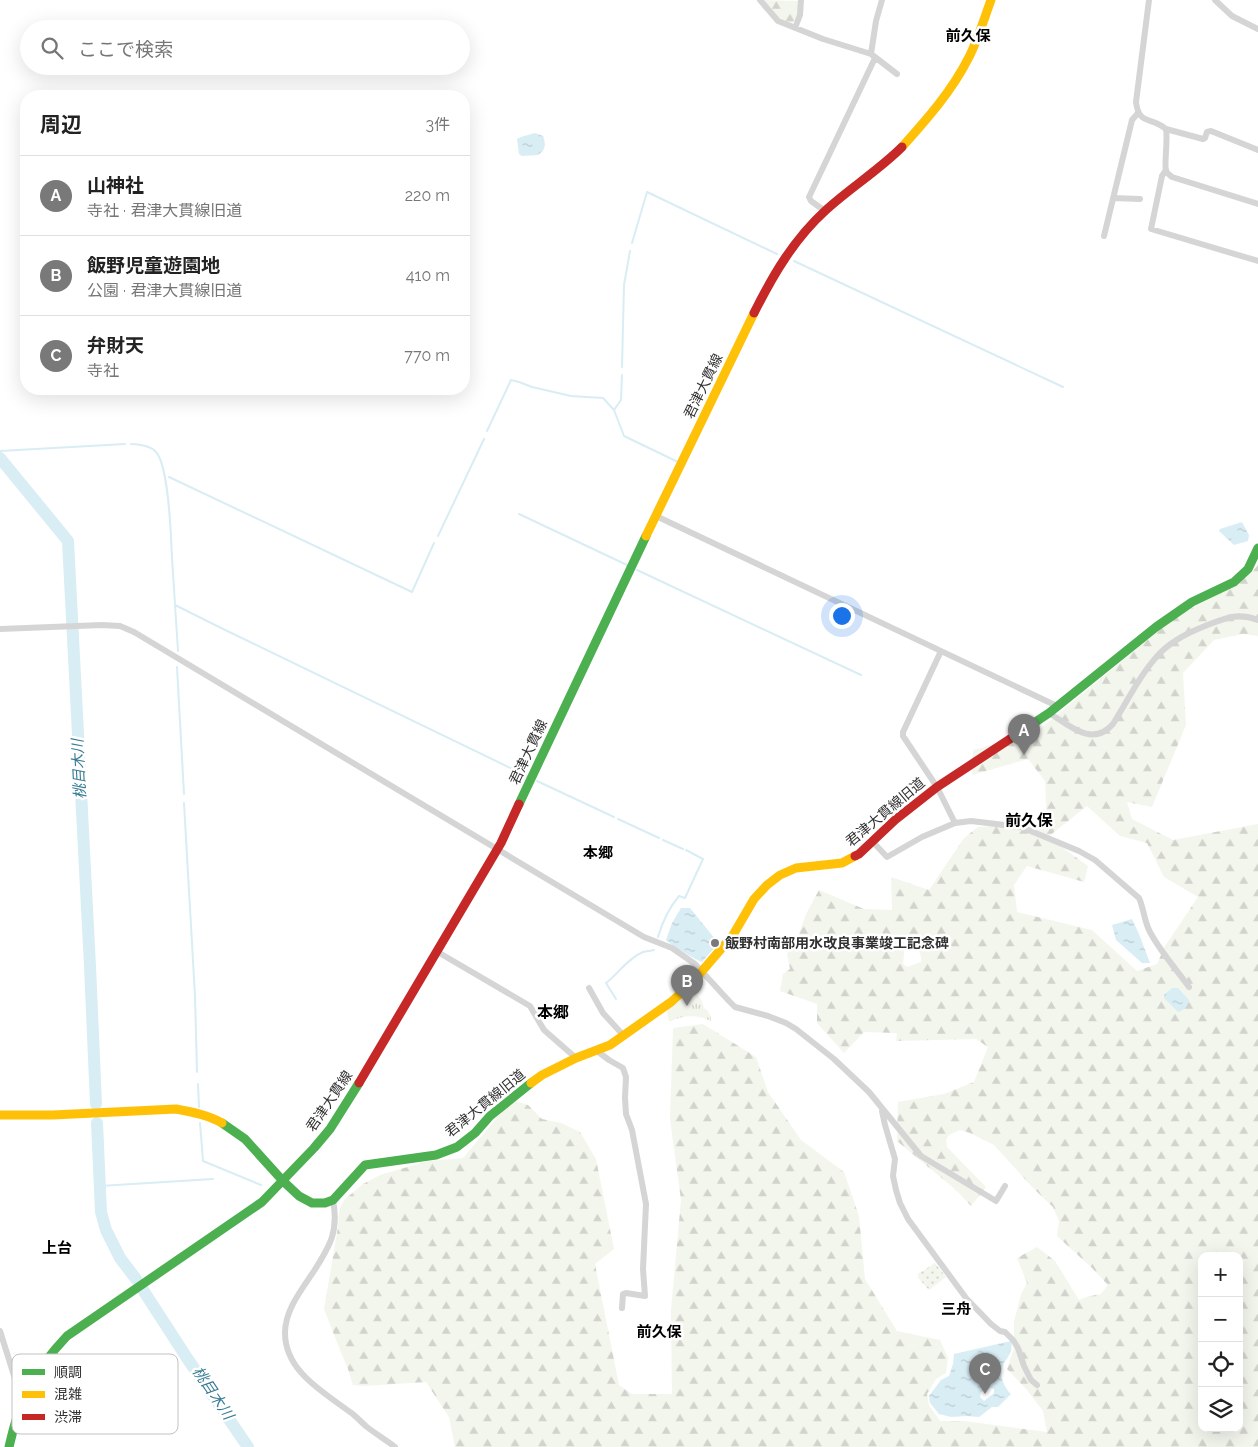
<!DOCTYPE html>
<html lang="ja">
<meta charset="utf-8">
<style>
:root{--surface:#fff;--page:#f2f2f2;--text:#222;--muted:#767676;--line:#e0e0e0;--accent:#797979}
body{margin:0;font-family:Raleway,"Noto Sans JP",sans-serif;background:var(--page);color:var(--text)}
.controls{position:absolute;right:15px;bottom:15px;display:grid;overflow:hidden;border-radius:10px;box-shadow:0 5px 20px #0002}
.controls button{width:45px;height:45px;display:grid;place-items:center;padding:0;border:0;border-bottom:1px solid var(--line);background:var(--surface);color:var(--text);font:25px sans-serif}
.you{position:absolute;left:841px;top:615px;width:18px;height:18px;margin:-12px;border:4px solid #fff;border-radius:50%;background:#1a73e8;box-shadow:0 0 0 8px #1a73e833}
.badge{display:grid;place-items:center;width:32px;height:32px;border-radius:50%;background:var(--accent);color:#fff;font-size:16px;font-weight:700}
.pin{position:absolute;translate:-50% -41px;filter:drop-shadow(0 1px 2px #0008)}
.pin::after{content:'';position:absolute;top:26px;width:18px;height:15px;background:inherit;clip-path:polygon(0 0,100% 0,50% 100%)}
.list{margin:0;padding:0;list-style:none}
h2{display:flex;justify-content:space-between;align-items:center;height:65px;margin:0;padding:0 20px;font-size:21px}
h2 small{font-size:16px;font-weight:400;color:var(--muted)}
.list li{display:grid;grid-template-columns:32px 1fr auto;gap:15px;align-items:center;box-sizing:border-box;height:80px;padding:0 20px;border-top:1px solid var(--line)}
.list b{display:block;font-size:19px;white-space:nowrap}
.list p{margin:0;font-size:16px;white-space:nowrap;color:var(--muted)}
.list em{font-size:16px;font-style:normal;color:var(--muted)}
.icon{flex:none;width:28px;height:28px;fill:none;stroke:currentColor;stroke-width:2;stroke-linecap:round;stroke-linejoin:round}
.map{position:relative;flex:none;width:1258px;height:1447px;overflow:hidden}
.search{position:absolute;background:var(--surface);box-shadow:0 5px 20px #0002;left:20px;top:20px;width:450px;height:55px;display:flex;align-items:center;gap:12px;box-sizing:border-box;padding:0 18px;border-radius:28px;color:var(--muted);font-size:19px}
.panel{position:absolute;background:var(--surface);box-shadow:0 5px 20px #0002;left:20px;top:90px;width:450px;height:305px;border-radius:20px}
.map>svg:first-child{display:block}
.grass{fill:url(#grass-dots)}
.forest{fill:url(#forest-firs);fill-rule:evenodd}
.park{fill:url(#park-tufts)}
.water{fill:url(#water-ripples);fill-rule:evenodd}
.lines{fill:none;stroke-linecap:round;stroke-linejoin:round}
.stream{stroke:#d9edf4;stroke-width:2}
.river{stroke:#d9edf4;stroke-width:12}
.street{stroke:#d5d5d5;stroke-width:6}
.fast{stroke:#4caf50;stroke-width:9}
.slow{stroke:#ffc107;stroke-width:9}
.jam{stroke:#c62828;stroke-width:9}
.poi-dot{fill:#797979;stroke:#fff;stroke-width:2}
.labels{text-anchor:middle;dominant-baseline:central;stroke-width:5;stroke-linejoin:round;paint-order:stroke}
.street-label{font-size:14px;fill:#313131;stroke:#fff}
.poi-label{font-size:14px;font-weight:bold;fill:#313131;stroke:#fff;text-anchor:start}
.neighbourhood-label{font-size:15px;font-weight:bold;fill:#000;stroke:#fff}
.water-label{font-size:15px;font-style:italic;fill:#357b93;stroke:#fff}
.quarter-label{font-size:16px;font-weight:bold;fill:#000;stroke:#fff}
.key{fill:#fff;stroke:#c1c1c1;stroke-width:1}
.key-label{font-size:14px;fill:#313131}
</style>
<div class="map">
<svg width="1258" height="1447" viewBox="0 0 1258 1447">
<defs>
<pattern id="grass-dots" width="8" height="8" patternUnits="userSpaceOnUse" patternTransform="scale(1.25)"><rect width="8" height="8" fill="#f3f6ed"/><path d="M2 2h.1M6 6h.1" fill="none" stroke="#d1d3cc" stroke-width="1.8" stroke-linecap="round"/></pattern>
<pattern id="forest-firs" width="22" height="20" patternUnits="userSpaceOnUse" patternTransform="scale(1.25)"><rect width="22" height="20" fill="#f3f6ed"/><path d="M5 1l3.5 6h-7zM16 11l3.5 6h-7z" fill="#d1d3cc"/></pattern>
<pattern id="park-tufts" width="24" height="20" patternUnits="userSpaceOnUse" patternTransform="scale(1.25)"><rect width="24" height="20" fill="#f3f6ed"/><path d="M3 7l-1-3M5 7V3M7 7l1-3M15 17l-1-3M17 17v-4M19 17l1-3" fill="none" stroke="#d1d3cc"/></pattern>
<pattern id="water-ripples" width="26" height="14" patternUnits="userSpaceOnUse" patternTransform="scale(1.25)"><rect width="26" height="14" fill="#d9edf4"/><path d="M2 4q2-2 4 0t4 0M15 11q2-2 4 0t4 0" fill="none" stroke="#bbccd2"/></pattern>
</defs>
<rect width="100%" height="100%" fill="#fff"/>
<path class="grass" d="M935,1263l11,14 -17,13 -10,-11 -1,-5z"/>
<path class="forest" d="M762,0l36,1c1,9 1,16 -7,23l-12,-6z
M1258,565v71l-15,-2 -29,6 -31,33 3,52 -34,82 -25,-5 5,17 41,21 85,-16v623h-803l-6,-30 -23,-35 -61,4 -12,-1 -5,-16 -8,-19 -16,-41 14,-82 1,-16 5,-11 19,-16 17,-9 48,-14 35,-3 49,-58 16,5 14,14 19,4 19,9 16,27 18,90 -19,15 24,121 13,9h40l-1,-84 10,-110 -11,-81 3,-91 30,-4 53,33 12,35 33,48 43,32 15,44 6,63 32,52 43,9 8,18 -2,15 -10,6 -9,15 2,11 11,16h24l83,11 -4,-21 -16,-21 -20,-21 7,-21v-26l7,-28 6,-11 -10,-25 20,-11 18,14 24,39 7,-3 15,-3 7,-9 -16,-17 -35,-32 2,-15 -6,-14 -19,-18 -40,-44 -24,-12 -10,-3 -11,5 -3,5 1,7 39,40 -15,19 -15,-16 -59,-49 1,-39 46,-8 30,-12 14,-35 -12,-8 -80,2 1,-8 -33,-1 -20,21 -27,-30v-19l-37,-13 3,-17 7,-5 -3,-15 11,-17 8,-23 13,-24 45,19 28,1 -1,-33 38,13 35,-52 14,-11 69,-3 -2,-43 -17,-22 -56,16 1,-25 62,-17 140,-116 42,-22 34,-22zM1087,806l33,30 27,7 17,34 34,20 -33,49 -8,18 -20,7 -45,-41 -75,-18 -3,-27 13,-19 57,16 4,-16 -40,-29zM912,940l4,2 5,15v5l-14,5 -4,-3 1,-9v-14zM1202,1256h37v172h-37z"/>
<path class="park" d="M689,989l3,1 9,9 3,9 4,3 3,6v4c-13,-7 -29,-6 -42,1l-2,-10 1,-4z"/>
<path class="water" d="M535,133l8,3c3,8 3,14 -5,19l-16,1 -3,-2 -2,-15 4,-2z
M1242,522l7,13 -1,6 -14,4 -15,-14 1,-2z
M681,908h9l26,32 -3,3 3,3 -14,16c-6,-2 -33,-18 -36,-22l6,-17z
M1132,919l7,15 11,29h-8l-26,-23 -4,-15z
M1172,988h6l11,12c-1,6 -6,11 -11,12l-14,-14v-3z
M1011,1341c3,12 -6,18 -9,27 -3,8 3,21 9,26l-13,13h-6l-13,10 -12,-1 -16,1 -12,-3 -9,-11 -1,-7 12,-16 8,-4 4,-12 1,-10zM990,1388l4,1v4l-10,8 -4,-4 1,-5z"/>
<g class="lines">
<path class="stream" d="M632,243l15,-51 130,62
M794,261l269,126
M622,367l2,-82 6,-34
M614,410l10,26 54,26
M487,431l24,-51 8,2 13,5 39,9 32,2 11,12 7,-10 1,-25
M131,444c8,0 20,2 25,8 13,14 15,85 16,106 2,31 4,62 6,93
M0,451l125,-7
M169,477l243,115 22,-49
M519,514l108,51
M438,536l46,-97
M637,570l224,105
M175,605l42,21 310,150
M177,667l7,127
M537,781l77,36
M184,803l11,193 2,76
M618,819l41,19
M663,840l20,9
M658,937c4,-14 11,-29 21,-41l6,2 18,-39 -17,-9
M616,999l-10,-16c12,-9 22,-25 37,-31 3,-1 8,-1 11,-2
M198,1084l1,23
M200,1123l3,38 58,24
M100,1186l113,-7"/>
<path class="river" d="M0,458l68,83 22,425 6,138
M97,1123l4,89 5,18 14,28 16,21
M143,1290l44,68 61,89"/>
<path class="street" d="M760,0l18,21 45,18 48,15 26,20
M1149,0l-13,102c3,24 15,14 30,27 2,10 -2,37 0,42 1,2 5,5 6,6l86,27
M1215,0l17,16 26,13
M795,28l5,-13 1,-15
M871,54l5,-33 6,-21
M1166,129l37,10 2,-1 2,-6 4,-1 47,19
M1166,170l-4,6 -11,53 107,32
M1113,198l27,1
M825,211l-14,-10 -2,-4 66,-139
M1104,236l28,-116 6,-7
M656,516l401,190
M0,629l102,-4 18,1 14,6 510,305 28,11 23,16 34,37 6,6 33,9 18,7 10,6 38,30 35,33 52,64 75,45 9,-15
M941,651l-38,81v4l34,51 18,36
M1049,713c20,12 43,35 64,11 15,-24 28,-51 47,-71 14,-14 32,-22 50,-29 18,-7 29,-11 48,-4
M873,842l14,15 35,-20 33,-14 16,-2 50,6 58,24 16,9 44,38c5,11 5,23 11,34 10,19 26,37 39,55
M436,951l94,55 14,24 32,28
M589,988l14,25 21,23
M597,1051l12,9 14,8 3,9 -1,21 1,16 6,16 14,74 -3,65 2,27 -19,-3 -3,1 -1,14
M882,1111l3,14 10,34 -2,17 3,14 4,13 8,16 58,79 25,26 9,7 5,1 8,8 5,8 6,18 7,14 6,5
M333,1200c6,31 -3,46 -19,71 -12,18 -29,39 -29,62 0,38 38,59 65,79 6,4 11,10 17,15 9,7 19,13 28,20
M0,1331l16,51 10,6"/>
<path class="fast" d="M1016,735l33,-22 107,-86 36,-25 42,-20 14,-13 10,-21
M519,804l127,-268
M222,1123l23,16 38,42 16,15 13,7h13l8,-3 32,-35 71,-10 21,-8 18,-14 15,-17 41,-33
M9,1447c11,-49 24,-75 58,-111l195,-134 52,-54 16,-19 29,-46"/>
<path class="slow" d="M902,147c25,-28 50,-56 67,-90 9,-18 15,-38 22,-57
M646,536l108,-223
M531,1083l11,-8 34,-17 34,-13 61,-43 20,-18 42,-49 21,-36 13,-14 13,-10 16,-7 46,-5 13,-7
M0,1115h53l123,-6c16,3 32,6 46,14"/>
<path class="jam" d="M754,313c19,-38 40,-74 72,-103 24,-22 53,-40 76,-63
M855,856l4,-2 36,-34 42,-33 79,-52
M359,1083l142,-240 18,-39"/>
</g>
<circle class="poi-dot" cx="715" cy="943" r="5"/>
<g class="labels">
<g class="street-label">
<text transform="translate(703 386) rotate(-64)">君津大貫線</text>
<text transform="translate(528 752) rotate(-65)">君津大貫線</text>
<text transform="translate(885 812) rotate(-40)">君津大貫線旧道</text>
<text transform="translate(329 1101) rotate(-56)">君津大貫線</text>
<text transform="translate(485 1103) rotate(-39)">君津大貫線旧道</text>
</g>
<g class="poi-label">
<text x="725" y="943">飯野村南部用水改良事業竣工記念碑</text>
</g>
<g class="neighbourhood-label">
<text x="968" y="36">前久保</text>
<text x="598" y="853">本郷</text>
<text x="57" y="1248">上台</text>
<text x="956" y="1309">三舟</text>
<text x="659" y="1332">前久保</text>
</g>
<g class="water-label">
<text transform="translate(79 769) rotate(-93)">桃目木川</text>
<text transform="translate(213 1393) rotate(56)">桃目木川</text>
</g>
<g class="quarter-label">
<text x="1029" y="820">前久保</text>
<text x="553" y="1012">本郷</text>
</g>
</g>
<rect x="12" y="1354" width="166" height="80" rx="8" class="key"/>
<rect x="22" y="1369" width="23" height="6" fill="#4caf50"/>
<rect x="22" y="1391" width="23" height="7" fill="#ffc107"/>
<rect x="22" y="1414" width="23" height="6" fill="#c62828"/>
<g class="key-label">
<text x="54" y="1377">順調</text>
<text x="54" y="1399">混雑</text>
<text x="54" y="1422">渋滞</text>
</g>
</svg>
<div class="controls">
<button>+</button>
<button>−</button>
<button><svg class="icon" aria-label="locate" viewBox="0 0 24 24"><circle cx="12" cy="12" r="6"/><path d="M12 2v4M12 18v4M2 12h4M18 12h4"/></svg></button>
<button><svg class="icon" aria-label="layers" viewBox="0 0 24 24"><path d="M12 4l9 5-9 5-9-5zM3 14l9 5 9-5"/></svg></button>
</div>
<div class="you"></div>
<div class="pin badge" style="left:1024px;top:755px">A</div>
<div class="pin badge" style="left:687px;top:1006px">B</div>
<div class="pin badge" style="left:985px;top:1394px">C</div>
<div class="search"><svg class="icon" aria-label="search" viewBox="0 0 24 24"><circle cx="10" cy="10" r="6"/><path d="M15 15l6 6"/></svg>ここで検索</div>
<section class="panel">
<h2>周辺<small>3件</small></h2>
<ul class="list">
<li><span class="badge">A</span><div><b>山神社</b><p>寺社 · 君津大貫線旧道</p></div><em>220 m</em></li>
<li><span class="badge">B</span><div><b>飯野児童遊園地</b><p>公園 · 君津大貫線旧道</p></div><em>410 m</em></li>
<li><span class="badge">C</span><div><b>弁財天</b><p>寺社</p></div><em>770 m</em></li>
</ul>
</section>
</div>
